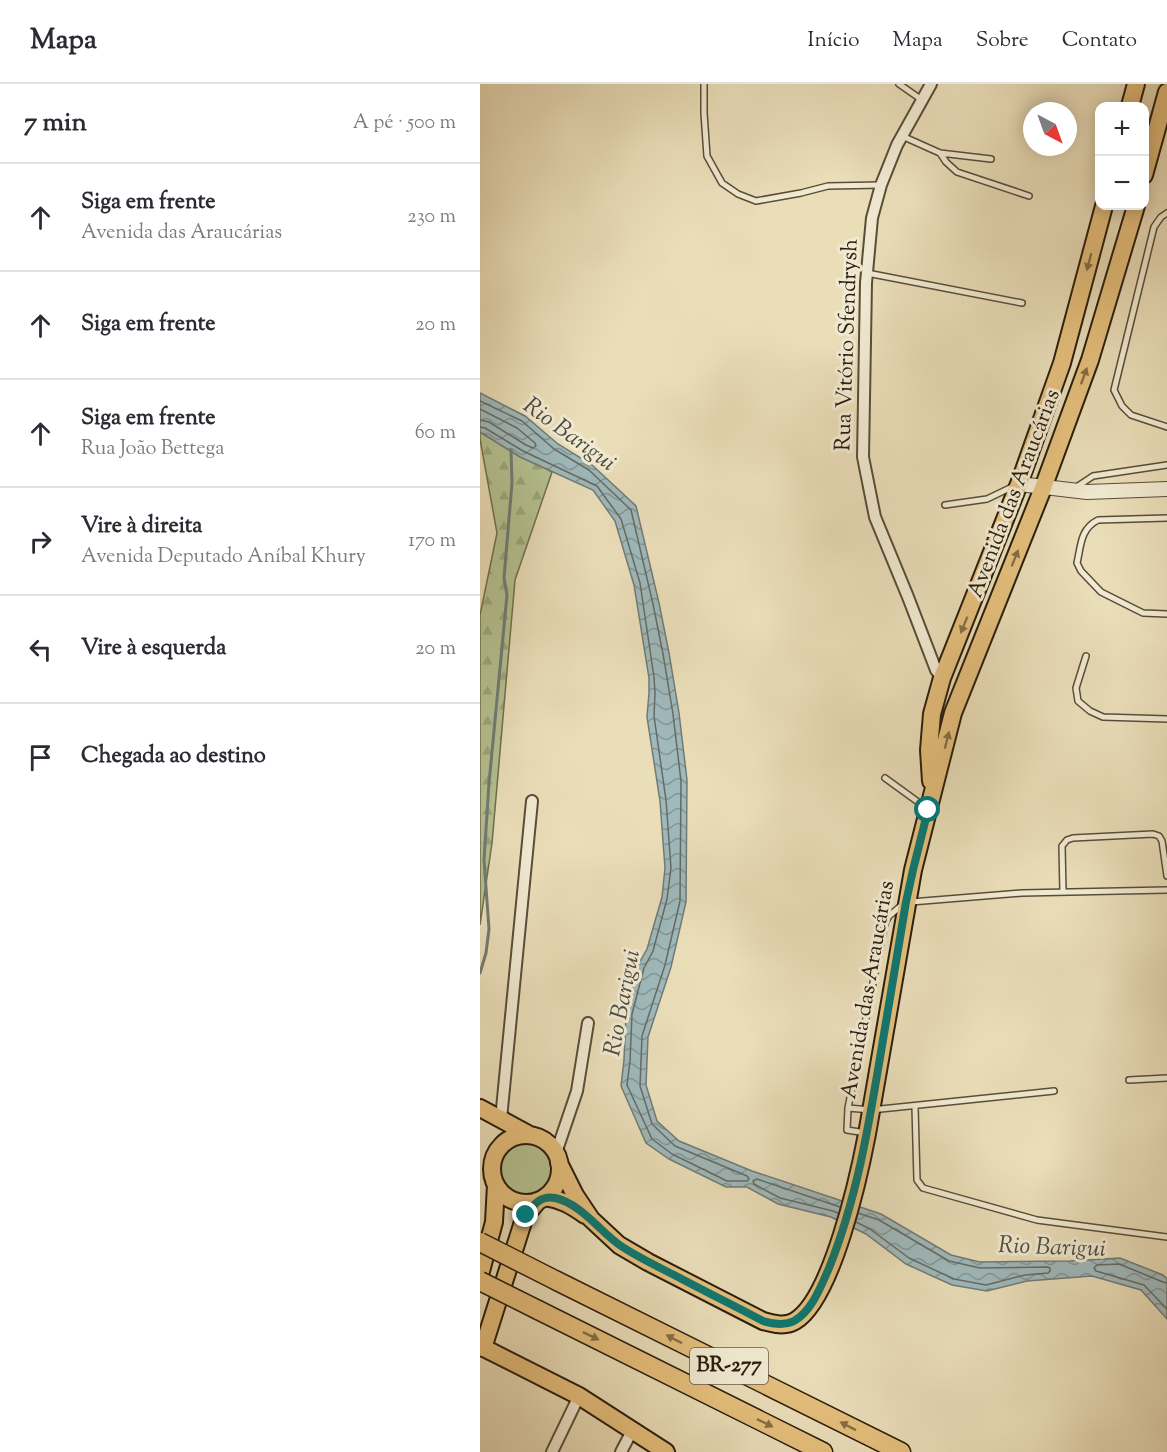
<!DOCTYPE html>
<html lang="pt">
<meta charset="utf-8">
<style>
:root{--surface:#fff;--page:#f2f2f3;--text:#2b2b33;--muted:#7c7c81;--line:#e1e1e2}
body{margin:0;font-family:"Sorts Mill Goudy",serif;background:var(--page);color:var(--text)}
.controls{position:absolute;right:18px;top:18px;display:grid;overflow:hidden;border-radius:12px;box-shadow:0 3px 15px #0003}
.controls button{width:54px;height:54px;display:grid;place-items:center;padding:0;border:0;border-bottom:2px solid var(--line);background:var(--surface);color:var(--text);font:30px sans-serif}
.compass{position:absolute;left:543px;top:18px;width:54px;height:54px;border-radius:50%;background:var(--surface);box-shadow:0 3px 15px #0003;rotate:139deg}
.stop{position:absolute;width:18px;height:18px;margin:-14px;border:4px solid #0f766e;border-radius:50%;background:#fff}
.stop.end{background:#0f766e;border-color:#fff;box-shadow:0 2px 6px #0008}
.list{margin:0;padding:0;list-style:none}
h2{display:flex;justify-content:space-between;align-items:center;height:78px;margin:0;padding:0 24px;font-size:26px}
h2 small{font-size:20px;font-weight:400;color:var(--muted)}
.list li{display:grid;grid-template-columns:39px 1fr auto;gap:18px;align-items:center;box-sizing:border-box;height:108px;padding:0 24px;border-top:2px solid var(--line)}
.list b{display:block;font-size:22px;white-space:nowrap}
.list p{margin:0;font-size:20px;white-space:nowrap;color:var(--muted)}
.list em{font-size:20px;font-style:normal;color:var(--muted)}
.icon{flex:none;width:33px;height:33px;fill:none;stroke:currentColor;stroke-width:2;stroke-linecap:round;stroke-linejoin:round}
.map{position:relative;flex:none;width:687px;height:1368px;overflow:hidden}
header{display:flex;align-items:center;gap:36px;box-sizing:border-box;height:84px;padding:0 30px;background:var(--surface);border-bottom:2px solid var(--line)}
header strong{font-size:28px}
nav{display:flex;gap:33px;margin-inline-start:auto;font-size:21px}
main{display:flex}
aside{flex:1;background:var(--surface)}
.map>svg:first-child{display:block}
.grass{fill:#b5c190;stroke:#6f6f4e;stroke-width:1.5}
.forest{fill:url(#forest-firs);stroke:#6f6f4e;stroke-width:1.5}
.water{fill:url(#water-waves);stroke:#707b76;stroke-width:1.5}
.lines{fill:none;stroke-linecap:round;stroke-linejoin:round}
.shore{stroke:#646b64;stroke-width:1.5}
.stream{stroke:#707b76;stroke-width:3}
.service-casing{stroke:#594d38;stroke-width:8}
.minor-casing{stroke:#594d38;stroke-width:14}
.tertiary-casing{stroke:#594d38;stroke-width:16}
.primary-casing{stroke:#291d0d;stroke-width:20}
.motorway-casing{stroke:#291d0d;stroke-width:21}
.service{stroke:#f1ead2;stroke-width:5}
.minor{stroke:#f1ead2;stroke-width:10}
.tertiary{stroke:#f1ead2;stroke-width:14}
.primary{stroke:#e5bf7c;stroke-width:16}
.motorway{stroke:#e5bf7c;stroke-width:18}
.motorway-bridge-casing{stroke:#291d0d;stroke-width:21;stroke-linecap:butt}
.motorway-bridge{stroke:#e5bf7c;stroke-width:18}
.oneway{fill:#876e44}
.route{stroke:#0f766e;stroke-width:8}
.labels{text-anchor:middle;dominant-baseline:central;stroke-width:6;stroke-linejoin:round;paint-order:stroke}
.shield{fill:#f1ead2;stroke:#655a48;stroke-width:1.5}
.shield-label{font-size:21px;font-weight:bold;fill:#291d0d}
.street-label{font-size:22px;fill:#291d0d;stroke:#f1ead2}
.water-label{font-size:24px;font-style:italic;fill:#4c4c42;stroke:#f1ead2}
</style>
<header>
<strong>Mapa</strong>
<nav><a>Início</a><a>Mapa</a><a>Sobre</a><a>Contato</a></nav>
</header>
<main>
<aside>
<h2>7 min<small>A pé · 500 m</small></h2>
<ul class="list">
<li><svg class="icon" aria-label="ahead" viewBox="0 0 24 24"><path d="M12 20V5M6 11l6-6 6 6"/></svg><div><b>Siga em frente</b><p>Avenida das Araucárias</p></div><em>230 m</em></li>
<li><svg class="icon" aria-label="ahead" viewBox="0 0 24 24"><path d="M12 20V5M6 11l6-6 6 6"/></svg><div><b>Siga em frente</b></div><em>20 m</em></li>
<li><svg class="icon" aria-label="ahead" viewBox="0 0 24 24"><path d="M12 20V5M6 11l6-6 6 6"/></svg><div><b>Siga em frente</b><p>Rua João Bettega</p></div><em>60 m</em></li>
<li><svg class="icon" aria-label="right" viewBox="0 0 24 24"><path d="M7 20v-9h11M14 6l5 5-5 5"/></svg><div><b>Vire à direita</b><p>Avenida Deputado Aníbal Khury</p></div><em>170 m</em></li>
<li><svg class="icon" aria-label="left" viewBox="0 0 24 24"><path d="M17 20v-9H6M10 6l-5 5 5 5"/></svg><div><b>Vire à esquerda</b></div><em>20 m</em></li>
<li><svg class="icon" aria-label="arrive" viewBox="0 0 24 24"><path d="M6 21V4h12l-3 4 3 4H6"/></svg><div><b>Chegada ao destino</b></div></li>
</ul>
</aside>
<div class="map">
<svg width="687" height="1368" viewBox="0 0 687 1368">
<defs>
<pattern id="forest-firs" width="22" height="20" patternUnits="userSpaceOnUse" patternTransform="scale(1.5)"><rect width="22" height="20" fill="#b5c190"/><path d="M5 1l3.5 6h-7zM16 11l3.5 6h-7z" fill="#9ca57b"/></pattern>
<pattern id="water-waves" width="16" height="10" patternUnits="userSpaceOnUse" patternTransform="scale(1.5)"><rect width="16" height="10" fill="#9fb9bc"/><path d="M0 5q4-4 8 0t8 0" fill="none" stroke="#829697"/></pattern>
</defs>
<rect width="100%" height="100%" fill="#eadeb9"/>
<filter id="stains"><feTurbulence type="fractalNoise" baseFrequency=".00333" numOctaves="4"/><feColorMatrix values="0 0 0 0 .2 0 0 0 0 .09 0 0 0 0 .02 0 0 0 .5 -.17"/></filter>
<radialGradient id="worn" r=".72"><stop offset=".6" stop-color="#630" stop-opacity="0"/><stop offset="1" stop-color="#630" stop-opacity=".3"/></radialGradient>
<path class="grass" d="M20 1085a26 26 0 1 1 52 0a26 26 0 1 1-52 0Z"/>
<path class="forest" d="M0,348l72,40 -37,108 -23,263 -12,82v-310l17,-82 -17,-94z"/>
<path class="water" d="M0,309l45,23 33,28 34,21 44,41 23,97 10,50 10,60 8,67 -1,122 -15,65 -23,70 -2,48 11,36 22,20 73,30 129,43 70,41 29,7 90,-1 50,-3 43,17 4,4v40l-26,-29 -49,-14 -65,5 -40,10 -35,-6 -46,-21 -40,-30 -35,-17 -53,-13 -31,-17h-21l-57,-28 -23,-16 -25,-57 3,-26 2,-46 12,-49 9,-16 15,-52 3,-29 -5,-67 -13,-84 2,-24v-15l-15,-93 -19,-64 -22,-31 -73,-33 -40,-25z"/>
<g class="lines">
<path class="shore" d="M0,317l42,20 32,28 35,21 42,40 22,94 10,50 10,60 8,67 -1,120 -15,64 -23,71 -2,50 12,38 23,22 72,30 2,3 -2,2h-20l-55,-27 -20,-15 -25,-54 3,-24 2,-47 12,-46 9,-17 14,-52 4,-31 -5,-68 -12,-84 1,-23 -1,-16 -14,-94 -19,-64 -24,-33 -74,-35 -38,-23 -5,-1
M0,325l37,19 18,15 1,3 -3,2 -7,-3 -37,-23 -9,-2
M358,1129l-5,-2 -53,-13 -26,-14 -1,-3 4,-2 83,28
M376,1138l14,7 39,29 45,21 32,6 39,-10 23,-2 2,-2v-3l-3,-1 -67,1 -31,-7 -70,-41 -21,-7
M687,1199l-4,-1 -44,-18 -22,1 -3,3 2,3 48,14 23,24"/>
<path class="stream" d="M0,889l6,-20 3,-24 -5,-69 5,-77 18,-188 -3,-17 8,-95 -1,-33"/>
<g class="service-casing">
<path id="service" d="M224,0v29l3,43 15,27 16,11 18,7 45,-8 27,-7 53,-1
M419,0l23,16
M422,52l38,17 51,6
M460,69l6,9 11,10 72,24
M687,129l-6,4 -7,10 -40,163 8,16 9,9 36,12
M387,189l155,30
M595,404l18,-12 74,-11
M465,421l42,-6 25,-12
M687,434l-69,2c-18,9 -17,26 -21,43l4,8 20,21 42,21 24,1
M606,572l-10,32 2,13 12,10 13,6 64,2
M405,694l40,29
M583,808l-1,-46 5,-6 6,-2 80,-4 6,2 3,5 5,35
M431,818l111,-9 145,-3
M649,996l38,-2
M435,1023l2,73 6,8 114,32 130,17
M368,1024l23,2 183,-19
M386,1049l-19,-3 1,-22 37,-185 4,-7 13,-11"/>
</g>
<g class="minor-casing">
<path id="minor" d="M451,0l-34,61 -16,40 -9,33 -6,65 -3,174 12,60 33,80 28,73 6,8
M21,1035l31,-318
M76,1069l21,-62 11,-68
M72,1368l27,-56
M141,1368l12,-23"/>
</g>
<g class="tertiary-casing">
<path id="tertiary" d="M539,400l68,8 80,-3"/>
</g>
<g class="primary-casing">
<path id="primary" d="M650,22l6,-22
M664,91l23,-83
M451,697l-2,-31 3,-36 10,-36 77,-194 43,-121 42,-157
M0,1024l50,27
M12 1085a34 34 0 1 1 68 0a34 34 0 1 1-68 0Z
M79,1079l16,32 16,24 28,26 29,17 115,59c11,3 22,6 32,0 37,-22 64,-145 72,-187l46,-264 40,-157 90,-225 47,-128 46,-154
M65,1113c16,2 27,9 40,18
M0,1191l14,-53 2,-37
M0,1262l99,50 87,56
M3,1264l40,-126 3,-7 12,-14"/>
</g>
<g class="motorway-casing">
<path id="motorway" d="M77,1197l344,171
M58,1226l285,142"/>
</g>
<use href="#service" class="service"/>
<use href="#minor" class="minor"/>
<use href="#tertiary" class="tertiary"/>
<use href="#primary" class="primary"/>
<use href="#motorway" class="motorway"/>
<g class="motorway-bridge-casing">
<path id="motorway-bridge" d="M0,1158l77,39
M0,1197l58,29"/>
</g>
<use href="#motorway-bridge" class="motorway-bridge"/>
</g>
<defs><path id="oneway-solid" d="M-6-.8H1V-3.2L6.5 0L1 3.2V.8H-6Z" transform="scale(1.5)"/></defs>
<g class="oneway">
<use href="#oneway-solid" transform="translate(609 178) rotate(105)"/>
<use href="#oneway-solid" transform="translate(604 292) rotate(-70)"/>
<use href="#oneway-solid" transform="translate(535 474) rotate(-68)"/>
<use href="#oneway-solid" transform="translate(484 541) rotate(112)"/>
<use href="#oneway-solid" transform="translate(467 656) rotate(-76)"/>
<use href="#oneway-solid" transform="translate(111 1252) rotate(26)"/>
<use href="#oneway-solid" transform="translate(194 1255) rotate(-153)"/>
<use href="#oneway-solid" transform="translate(285 1339) rotate(26)"/>
<use href="#oneway-solid" transform="translate(368 1342) rotate(-153)"/>
</g>
<g class="lines">
<path class="route" d="M46,1131c8,-11 15,-20 29,-17 27,6 45,34 66,48 18,12 38,21 57,31 28,15 57,29 85,44 10,3 21,5 31,0 18,-10 27,-35 35,-53 31,-77 42,-158 56,-240 7,-42 14,-84 21,-126l7,-32 15,-60"/>
</g>
<g class="labels">
<rect class="shield" x="210" y="1264" width="78" height="36" rx="4.5"/>
<g class="shield-label">
<text x="249" y="1282">BR-277</text>
</g>
<g class="street-label">
<text transform="translate(368 261) rotate(-88)">Rua Vitório Sfendrysh</text>
<text transform="translate(535 410) rotate(-69)">Avenida das Araucárias</text>
<text transform="translate(389 906) rotate(-80)">Avenida das Araucárias</text>
</g>
<g class="water-label">
<text transform="translate(89 351) rotate(36)">Rio Barigui</text>
<text transform="translate(143 919) rotate(-79)">Rio Barigui</text>
<text transform="translate(572 1164) rotate(2)">Rio Barigui</text>
</g>
</g>
<rect width="100%" height="100%" filter="url(#stains)"/>
<rect width="100%" height="100%" fill="url(#worn)"/>
</svg>
<div class="controls">
<button>+</button>
<button>−</button>
</div>
<svg class="compass" viewBox="-18 -18 36 36"><path d="M0-13l5 13h-10z" fill="#e53935"/><path d="M0 13l5-13h-10z" fill="#7c7c81"/></svg>
<div class="stop" style="left:448px;top:726px"></div>
<div class="stop end" style="left:46px;top:1131px"></div>
</div>
</main>
